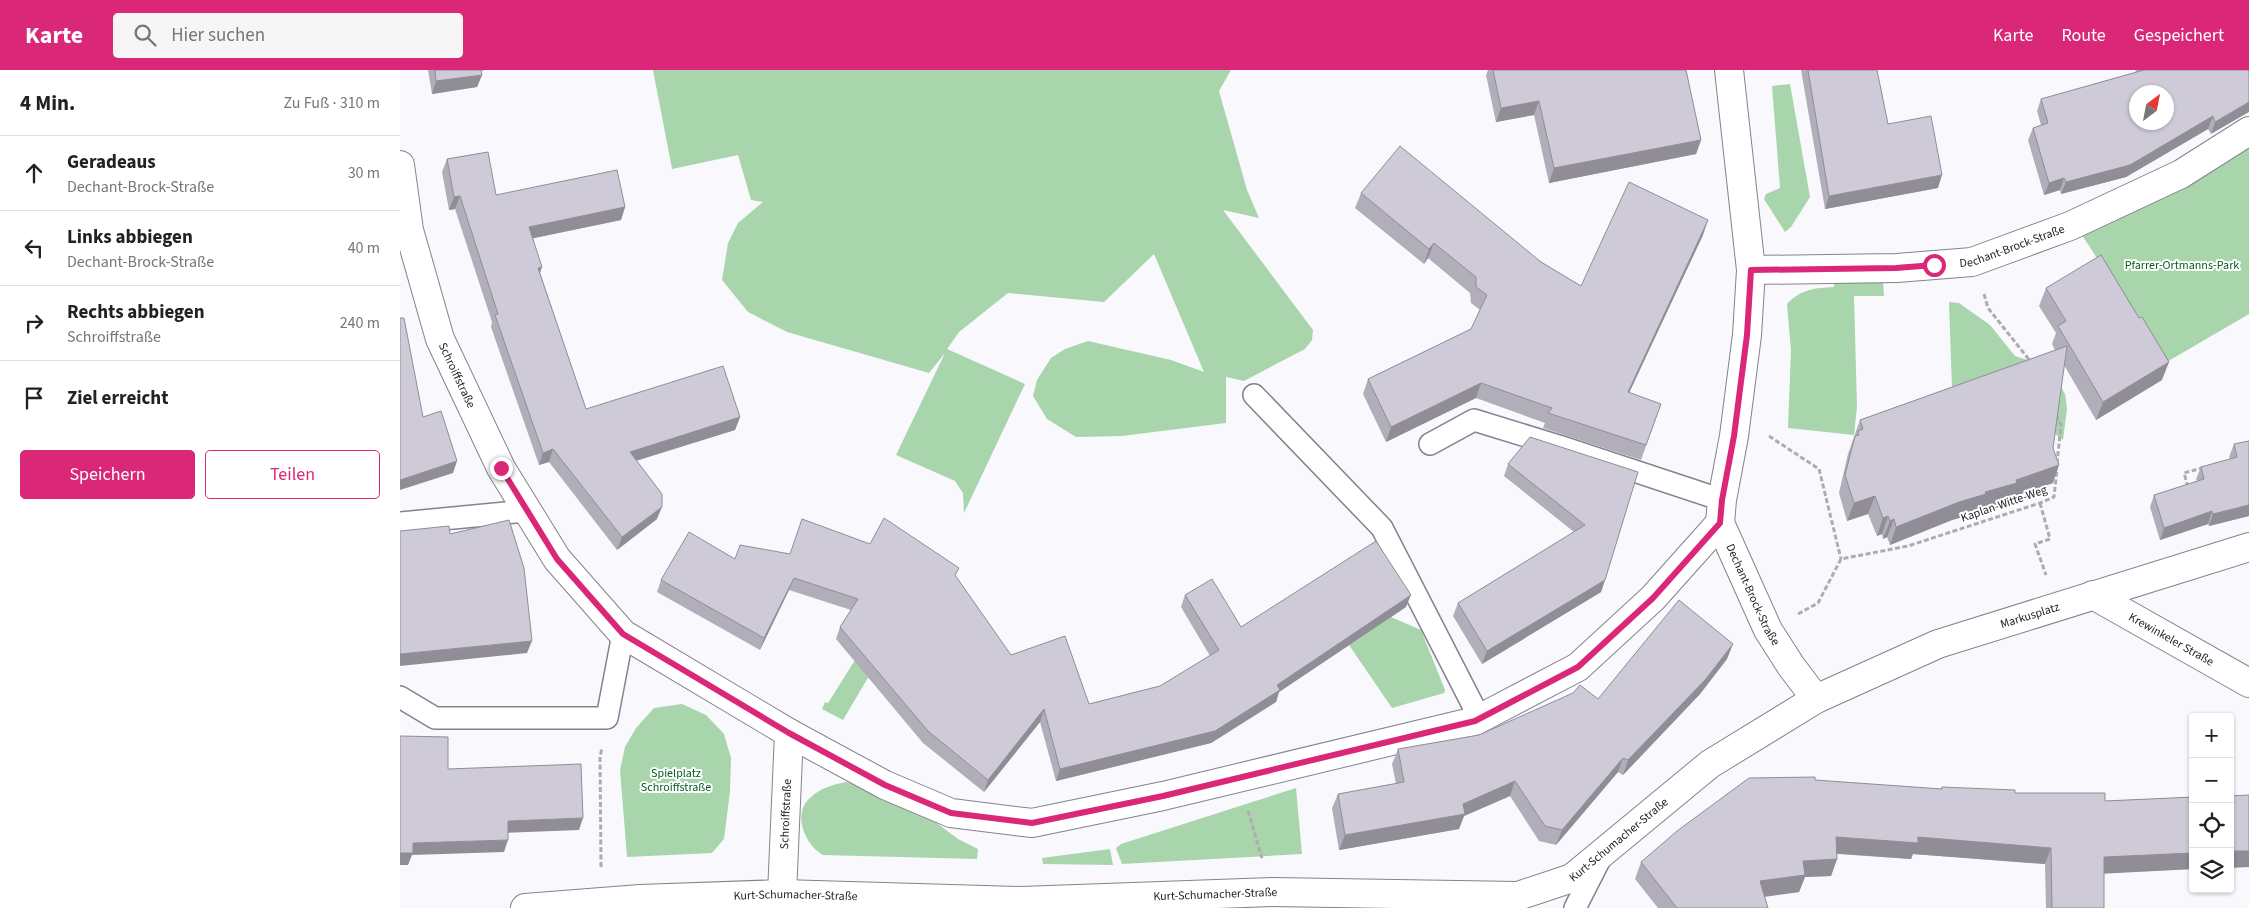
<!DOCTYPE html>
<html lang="de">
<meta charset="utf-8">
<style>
:root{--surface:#fff;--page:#f6f6f6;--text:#222;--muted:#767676;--line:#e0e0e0;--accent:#db2777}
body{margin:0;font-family:"Source Sans 3",sans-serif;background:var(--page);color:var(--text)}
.controls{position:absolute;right:15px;bottom:15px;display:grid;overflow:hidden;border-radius:5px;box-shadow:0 1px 4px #0004}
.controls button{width:45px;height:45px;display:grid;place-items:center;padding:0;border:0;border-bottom:1px solid var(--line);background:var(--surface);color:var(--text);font:25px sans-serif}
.compass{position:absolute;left:1729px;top:15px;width:45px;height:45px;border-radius:50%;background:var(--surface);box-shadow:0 1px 4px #0004;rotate:32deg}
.stop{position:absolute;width:15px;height:15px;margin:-11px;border:4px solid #db2777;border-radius:50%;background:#fff}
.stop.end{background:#db2777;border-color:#fff;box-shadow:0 1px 5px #0008}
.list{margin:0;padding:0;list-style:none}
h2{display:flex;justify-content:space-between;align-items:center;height:65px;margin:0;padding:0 20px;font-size:21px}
h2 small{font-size:16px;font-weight:400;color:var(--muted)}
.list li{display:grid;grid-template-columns:32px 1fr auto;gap:15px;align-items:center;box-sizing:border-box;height:75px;padding:0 20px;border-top:1px solid var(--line)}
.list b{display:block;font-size:19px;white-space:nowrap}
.list p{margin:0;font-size:16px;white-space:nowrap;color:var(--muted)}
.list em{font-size:16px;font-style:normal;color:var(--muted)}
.actions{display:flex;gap:10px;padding:15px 20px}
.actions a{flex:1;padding:11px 0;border:1px solid var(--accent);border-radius:5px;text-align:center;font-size:18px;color:var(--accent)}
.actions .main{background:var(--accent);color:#fff}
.icon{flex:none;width:28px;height:28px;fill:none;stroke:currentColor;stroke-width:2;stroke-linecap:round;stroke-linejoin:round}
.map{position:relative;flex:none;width:1849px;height:838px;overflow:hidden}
header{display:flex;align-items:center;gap:30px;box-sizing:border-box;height:70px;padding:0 25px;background:var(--accent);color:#fff}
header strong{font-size:24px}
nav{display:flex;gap:28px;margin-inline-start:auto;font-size:18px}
.search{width:350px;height:45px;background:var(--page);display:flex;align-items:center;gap:12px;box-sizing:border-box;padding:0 18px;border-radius:5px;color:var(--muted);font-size:19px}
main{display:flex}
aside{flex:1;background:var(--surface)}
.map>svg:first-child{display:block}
.green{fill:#a8d5ab}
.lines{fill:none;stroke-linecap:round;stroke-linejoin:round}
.lane-casing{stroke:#85818e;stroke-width:24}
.street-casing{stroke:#85818e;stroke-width:30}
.secondary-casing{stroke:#85818e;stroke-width:30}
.path{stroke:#adacb1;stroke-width:3;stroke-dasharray:5 2.5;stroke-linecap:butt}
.lane{stroke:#fff;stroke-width:21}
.street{stroke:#fff;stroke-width:28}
.secondary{stroke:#fff;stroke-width:28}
.wall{fill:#b1aeba}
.shaded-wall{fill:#908d97}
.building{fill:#cecad8;stroke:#908d97;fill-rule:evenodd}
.route{stroke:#db2777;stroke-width:6}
.labels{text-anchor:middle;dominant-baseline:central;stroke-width:4;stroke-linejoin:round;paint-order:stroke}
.street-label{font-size:12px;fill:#1e1d22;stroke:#fff}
.park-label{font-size:12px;fill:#025c1d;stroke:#fff}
</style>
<header>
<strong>Karte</strong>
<div class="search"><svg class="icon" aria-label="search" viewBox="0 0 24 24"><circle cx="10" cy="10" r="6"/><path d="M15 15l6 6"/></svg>Hier suchen</div>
<nav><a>Karte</a><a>Route</a><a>Gespeichert</a></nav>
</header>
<main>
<aside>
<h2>4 Min.<small>Zu Fuß · 310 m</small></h2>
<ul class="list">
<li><svg class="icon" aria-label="ahead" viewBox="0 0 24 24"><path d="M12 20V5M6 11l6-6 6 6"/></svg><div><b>Geradeaus</b><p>Dechant-Brock-Straße</p></div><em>30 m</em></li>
<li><svg class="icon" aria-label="left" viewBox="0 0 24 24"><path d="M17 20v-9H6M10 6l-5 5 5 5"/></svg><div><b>Links abbiegen</b><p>Dechant-Brock-Straße</p></div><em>40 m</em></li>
<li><svg class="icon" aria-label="right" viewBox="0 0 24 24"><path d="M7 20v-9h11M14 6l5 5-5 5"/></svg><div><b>Rechts abbiegen</b><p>Schroiffstraße</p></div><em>240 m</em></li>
<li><svg class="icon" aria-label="arrive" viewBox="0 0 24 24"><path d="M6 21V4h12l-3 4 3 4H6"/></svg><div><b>Ziel erreicht</b></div></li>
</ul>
<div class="actions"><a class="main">Speichern</a><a>Teilen</a></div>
</aside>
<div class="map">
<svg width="1849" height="838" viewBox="0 0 1849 838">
<rect width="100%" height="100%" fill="#f9f8fd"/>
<path class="green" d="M253,0h578l-12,21 28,99 12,28 -36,-8 90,120 -1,10 -7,9 -61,32 -18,-4v46l-104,13 -46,1 -29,-18 -14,-23 4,-16 14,-22 14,-9 23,-8 83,19 33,12 -50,-118 -50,48 -96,-9 -49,39 -12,17 78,35 -61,129 -1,-20 -8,-12 -59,-26 49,-102 -16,20 -142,-41 -39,-20 -26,-32 6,-37 10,-20 25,-21 -12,-2 -13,-45 -66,14z
M1390,14l20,113 -19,30 -6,5 -21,-33 2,-5 14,-6 -8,-102z
M1849,77v167l-84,49 -83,-128 105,-49z
M1434,210h49l1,16h-30l3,111 -3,28 -66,-7 3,-77 -4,-47c14,-15 28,-16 47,-17z
M1549,232l10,1 31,22 25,31 19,6 25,21 6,11 2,15 -4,31 -12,-9 -99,-43z
M991,547l30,13 24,60 -1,3 -52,15 -43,-63z
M462,579l20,5 -39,66 -21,-11 3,-7 3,1z
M282,634l24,11 18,19 7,24 -1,33 -6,48 -12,14 -85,4 -7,-87 5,-23 11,-19 18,-20z
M446,712l16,3 48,18 48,36 20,10 -1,10 -154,-4c-18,-10 -31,-41 -13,-57 10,-10 22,-13 36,-16z
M896,718l6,66 -180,10 -6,-16 5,-4z
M710,779l3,16 -70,-1 -1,-6z"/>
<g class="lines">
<g class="lane-casing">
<path id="lane" d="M854,325l128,133 98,191
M1030,374l44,-24 91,28 157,52
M0,453l127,-12
M0,627l35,21h172l16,-84
M1175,838l26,-51"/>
</g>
<g class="street-casing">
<g id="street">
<path id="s1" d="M0,95l9,65 31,109 61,129 56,91 66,75 166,99 96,52 66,28 81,10 131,-27 312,-75 103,-54 75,-69 67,-75"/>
<path id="s2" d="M1351,200l146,-2 75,-6 98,-36 111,-52 68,-43"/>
<path id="s3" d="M1693,525l156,88"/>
<path id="s4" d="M382,824l7,-161"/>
</g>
</g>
<g class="secondary-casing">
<g id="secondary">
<path id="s5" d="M1329,0l22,200 -4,65 -13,101 -12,64 -2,23 48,107 23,36 25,33"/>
<path id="s6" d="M125,838l115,-9 142,-5 239,7 252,-9 245,4 54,-18 138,-114 106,-65 122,-55 311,-97"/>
</g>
</g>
<path class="path" d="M1584,224l4,14 43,54
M1656,345l5,10 -4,38
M1369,366l50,33 22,90
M1788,417l-4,-14 18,-5
M1640,433l10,36 -15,5 11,31
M1398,544l20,-11 23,-44 67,-13 132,-43 14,-6 3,-28
M848,741l14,47
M201,797l-1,-110 2,-9"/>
<use href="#lane" class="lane"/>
<use href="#street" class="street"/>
<use href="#secondary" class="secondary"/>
</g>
<path class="wall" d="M28,0h58l-5,1 1,4 -5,12 -45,7z
M1088,0h198l15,70 -5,14 -147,29 -15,-68 -38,7 -10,-47z
M1401,0h76l11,54 50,64 -113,21z
M1735,0h114l-38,64 -3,-5 -82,48 -65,17 -1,-4 -16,5 -16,-55 5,-12 8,-3 -4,-14 4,-12 95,-27z
M47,89l49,36 129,12 -4,13 -88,18 7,35 46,136 154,8 -5,13 -99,31 21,58 -40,31 -68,-88 -10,3 -48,-138 1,-5 -37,-113 -6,1 -7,-38z
M961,123l180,69 40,24 122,-51 -74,158 32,11 -20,56 -98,-32 2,-5 -69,-25 -90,44 -23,-48 5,-15 103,-50 9,-19 -9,-7 -1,-10 -42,-35 -4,6 -69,-56z
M1646,218l116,92 -66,40 -32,-55 -11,83v35l-41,14 -1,4 -30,8 -1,3 -28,8 -62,25 -3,-8 -4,2 -1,-5 -5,2 -9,-22 -21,7 -8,-28 9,-39 12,-34 195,-70 -3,-6 4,-11 -17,-27z
M1849,371v75l-40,10 -1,-2 -48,16 -10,-33 4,-12 43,-14 -1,-2 5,-12 29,-8 -1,-2 5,-13z
M1108,394l130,8 -37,120 -119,72 -29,-48 5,-13 116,-71 -70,-56z
M335,489l221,18 55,78 78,49 71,-18 50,-30 -29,-49 4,-12 56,32 165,-20 -127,85 -3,10 -65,41 -155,38 -16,-59 -56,70 -61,-49 -87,-104 4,-12 11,-17 -62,-20 -29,60 -103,-58 4,-12z
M1327,589l-27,35 -77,81 -5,-3 -62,73 -17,-4 -29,-45 -46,20 -5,13 -120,21 -7,-42 6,-14 58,-10 -4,-20 6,-15 81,-14z
M1415,710l126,9 1,-2 163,14 88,-4v72l-89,4v35h-58l-1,-44 -132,-10 -2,5 -74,-5v5l-6,17 -26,1 -6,15 -35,5 4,11h-110l-23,-29 6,-17z"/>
<path class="shaded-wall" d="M82,5l-5,12 -45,7 4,-13z
M1139,31l-5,14 -38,7 5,-14z
M1849,32v10l-38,22 4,-12z
M1813,46l-5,13 -82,48 -65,17 5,-12z
M1301,70l-5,14 -147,29 5,-15z
M1542,105l-4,13 -113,21 4,-13z
M1664,108l-4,12 -16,5 5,-12z
M60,126l-5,13 -6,1 5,-13z
M225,137l-4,13 -96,20 4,-13z
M1308,150l-5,15 -81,173 6,-16z
M1034,173l-6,15 -4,6 5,-15z
M142,197l-4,12v-11z
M1769,292l-7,18 -66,40 7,-18z
M1081,313l-5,15 -90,44 5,-15z
M340,347l-5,13 -110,34 5,-12z
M153,379l-4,13 -10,3 4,-12z
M57,391l-4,12 -53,17v-10z
M1659,395l-6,18 -41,14 -1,4 -30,8 -1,3 -28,8 -62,25 6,-18 89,-35z
M1475,426l-7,18 -21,7 7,-18z
M1849,435v11l-40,10 4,-12z
M262,437l-5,12 -40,31 5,-13z
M1812,441l-4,13 -48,16 4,-12z
M1488,446l-6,18 -5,2 6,-18z
M1494,449l-7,18 -4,2 7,-18z
M394,508l-5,12 -29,60 4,-12z
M1205,510l-4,12 -119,72 5,-13z
M1011,525l-5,12 -127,85 -3,10 -65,41 -155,38 4,-12 217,-84z
M132,571l-5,12 -127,13v-12z
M1333,574l-6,15 -27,35 -77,81 5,-15z
M644,639l-4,13 -56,70 4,-12z
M1223,688l-5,14 -62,73 6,-15z
M1115,711l-5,15 -46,20 -5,13 -120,21 6,-15 118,-31z
M183,748l-4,12 -76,3 5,-12z
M1436,767h82l133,11 -6,16 -132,-10 -2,5 -81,-6z
M108,770l-4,12 -92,3 -4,10h-8v-12l13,-10z
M1830,781h19v16l-19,1z
M1793,783v16l-95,5 6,-17z
M1437,789l-6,17 -26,1 -6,15 -45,6 6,-17 43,-20z"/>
<path class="building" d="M35,0h46l1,5 -46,6z
M1093,0h193l15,70 -147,28 -15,-67 -38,7z
M1408,0h69l11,54 43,-8 11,59 -113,21z
M1744,0h105v32l-34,20 -2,-6 -83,49 -64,17 -2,-4 -15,5 -16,-55 15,-5 -7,-24zM1736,22h30v30h-30z
M1000,76l141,116 40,24 48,-104 79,38 -80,172 33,12 -15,41 -98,-32 4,-5 -71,-25 -90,44 -23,-48 103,-50 16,-34 -11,-8v-10l-42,-34 -5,6 -68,-56z
M88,82l8,43 121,-25 8,37 -96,20 13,40 -4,1 48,141 137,-43 17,51 -110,35 32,42v13l-40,30 -69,-88 -10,4 -48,-138 3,-1 -38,-118 -6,1 -7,-38z
M1701,185l38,63 3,-1 27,45 -66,40 -45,-76 8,-5 -20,-33z
M0,248h4l19,99 18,-6 16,50 -57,19z
M1667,276l-14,102 6,17 -43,15 1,3 -32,9 1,2 -27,8 -63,25 -2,-8 -4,2 -2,-5 -5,2 -8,-22 -21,7 -9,-28 10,-39 4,-1 -1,-4 5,-2 -3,-9z
M1130,367l108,35 -33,108 -118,71 -29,-48 127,-78 -77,-61z
M1849,371v64l-36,9 -1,-3 -48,17 -10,-33 50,-16 -3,-12 36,-10 -3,-13z
M484,448l75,50 -4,7 56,80 54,-19 24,68 71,-18 59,-36 -34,-55 27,-16 29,48 135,-86 35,54 -134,90 3,5 -65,41 -155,38 -16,-60 -56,71 -60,-49 -88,-104 18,-28 -64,-21 -30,60 -103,-58 28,-48 46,27 5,-14 50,9 12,-35 68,25z
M109,450l15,48 8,73 -132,13v-123l49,-5 1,8z
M1279,530l54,44 -28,36 -77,80 -5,-2 -61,72 -17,-4 -30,-45 -52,23 2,10 -120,21 -7,-41 66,-12 -6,-33 81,-14 94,-42 7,-8 18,14z
M0,666l48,1v32l133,-5 2,54 -75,3v19l-95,3v10h-13z
M1415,707v3l127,9v-2l73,3v3h90v8l88,-4v56l-89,4v51h-52l-1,-60 -133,-11v6l-82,-6 1,22 -34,2 2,14 -45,6 8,27h-91l-36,-46 36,-31 72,-53z
M1849,725v56h-19v-55z"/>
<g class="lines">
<path class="route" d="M101,398l56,91 66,75 166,99 96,52 66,28 81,10 131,-27 312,-75 103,-54 75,-69 67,-75 2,-23 12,-64 13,-101 4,-65 145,-2 38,-3"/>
</g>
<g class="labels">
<g class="street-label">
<text stroke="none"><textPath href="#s2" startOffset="264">Dechant-Brock-Straße</textPath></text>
<text stroke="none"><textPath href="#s1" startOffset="219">Schroiffstraße</textPath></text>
<text transform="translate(1604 434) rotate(-19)">Kaplan-Witte-Weg</text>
<text stroke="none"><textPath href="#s5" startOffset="535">Dechant-Brock-Straße</textPath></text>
<text stroke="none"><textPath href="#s6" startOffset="1584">Markusplatz</textPath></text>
<text stroke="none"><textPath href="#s3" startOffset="90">Krewinkeler Straße</textPath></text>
<text stroke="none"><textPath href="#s4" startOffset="80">Schroiffstraße</textPath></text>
<text stroke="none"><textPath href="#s6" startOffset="1111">Kurt-Schumacher-Straße</textPath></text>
<text stroke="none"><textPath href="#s6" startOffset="691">Kurt-Schumacher-Straße</textPath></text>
<text stroke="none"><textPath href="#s6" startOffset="271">Kurt-Schumacher-Straße</textPath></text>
</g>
<g class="park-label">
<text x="1782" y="195">Pfarrer-Ortmanns-Park</text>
<text x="276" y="703">Spielplatz<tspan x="276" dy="14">Schroiffstraße</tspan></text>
</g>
</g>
</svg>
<div class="controls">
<button>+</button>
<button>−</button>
<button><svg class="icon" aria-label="locate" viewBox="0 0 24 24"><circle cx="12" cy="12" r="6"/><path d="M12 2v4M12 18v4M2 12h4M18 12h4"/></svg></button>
<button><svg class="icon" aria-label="layers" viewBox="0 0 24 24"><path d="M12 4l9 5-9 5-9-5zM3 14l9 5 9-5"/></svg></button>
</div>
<svg class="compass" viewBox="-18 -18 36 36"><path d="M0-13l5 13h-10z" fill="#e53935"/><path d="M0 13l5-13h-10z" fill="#767676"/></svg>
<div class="stop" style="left:1534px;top:195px"></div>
<div class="stop end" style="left:101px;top:398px"></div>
</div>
</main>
